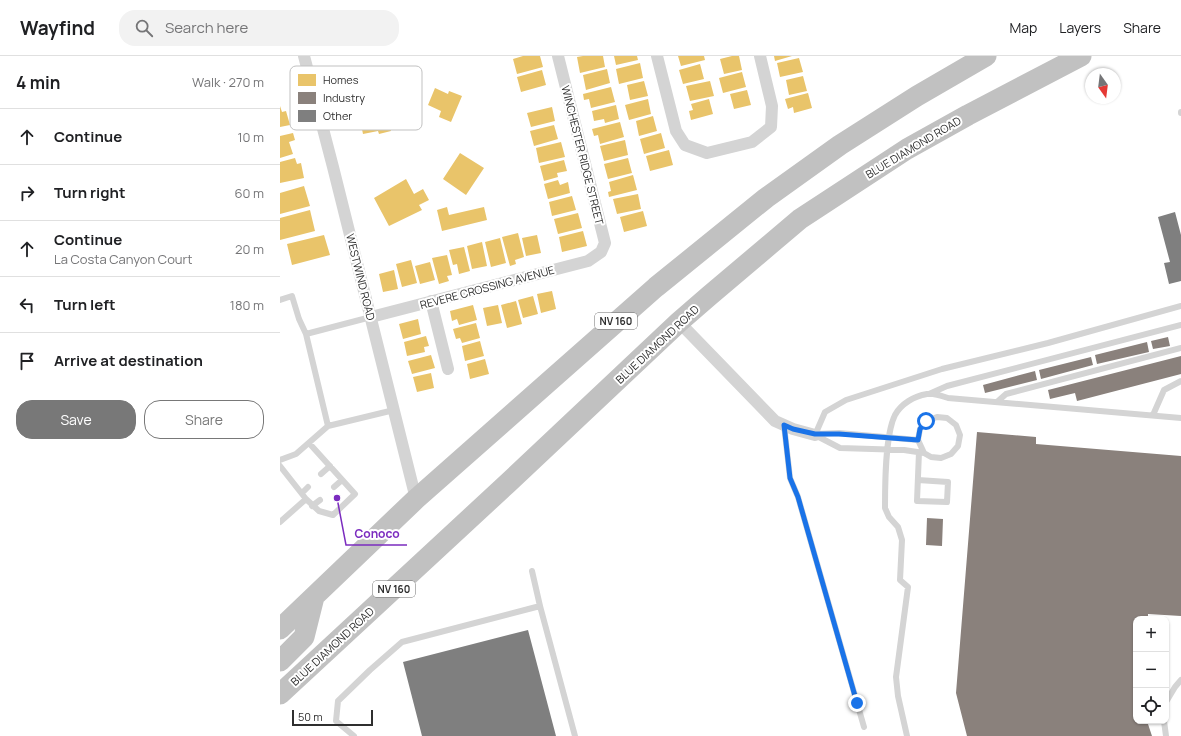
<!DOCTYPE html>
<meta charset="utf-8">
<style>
:root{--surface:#fff;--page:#f2f2f2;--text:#202124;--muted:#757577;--line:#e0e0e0;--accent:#787878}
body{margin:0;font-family:Manrope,sans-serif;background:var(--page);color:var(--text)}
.controls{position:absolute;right:12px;bottom:12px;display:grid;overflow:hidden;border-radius:8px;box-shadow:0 1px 3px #0004}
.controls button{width:36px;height:36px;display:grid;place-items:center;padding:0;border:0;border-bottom:1px solid var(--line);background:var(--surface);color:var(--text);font:20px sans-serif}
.compass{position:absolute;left:805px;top:12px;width:36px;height:36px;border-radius:50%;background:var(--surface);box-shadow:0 1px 3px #0004;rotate:166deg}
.scale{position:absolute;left:12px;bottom:10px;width:81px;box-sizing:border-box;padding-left:4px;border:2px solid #2f2f2f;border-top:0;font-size:11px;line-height:14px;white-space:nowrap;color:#2f2f2f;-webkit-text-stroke:3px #fff;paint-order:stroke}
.stop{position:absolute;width:12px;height:12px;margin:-9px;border:3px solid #1a73e8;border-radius:50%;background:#fff}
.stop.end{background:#1a73e8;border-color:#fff;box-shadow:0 1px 4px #0008}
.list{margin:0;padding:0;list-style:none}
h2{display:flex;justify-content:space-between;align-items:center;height:52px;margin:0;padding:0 16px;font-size:17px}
h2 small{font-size:13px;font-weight:400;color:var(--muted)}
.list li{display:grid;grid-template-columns:26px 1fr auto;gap:12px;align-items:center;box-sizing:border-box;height:56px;padding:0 16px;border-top:1px solid var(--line)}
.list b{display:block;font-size:15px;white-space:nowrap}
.list p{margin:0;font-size:13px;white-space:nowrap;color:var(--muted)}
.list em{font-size:13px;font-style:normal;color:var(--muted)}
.actions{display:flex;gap:8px;padding:12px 16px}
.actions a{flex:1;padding:9px 0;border:1px solid var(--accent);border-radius:16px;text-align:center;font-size:14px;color:var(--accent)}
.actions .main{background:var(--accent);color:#fff}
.icon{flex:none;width:22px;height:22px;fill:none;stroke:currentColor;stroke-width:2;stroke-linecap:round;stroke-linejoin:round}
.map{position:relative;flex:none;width:901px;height:680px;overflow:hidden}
header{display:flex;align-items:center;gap:24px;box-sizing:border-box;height:56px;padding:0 20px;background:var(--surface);border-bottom:1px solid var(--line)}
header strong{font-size:19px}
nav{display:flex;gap:22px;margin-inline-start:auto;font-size:14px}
.search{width:280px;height:36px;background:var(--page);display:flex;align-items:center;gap:10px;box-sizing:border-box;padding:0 14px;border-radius:16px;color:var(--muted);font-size:15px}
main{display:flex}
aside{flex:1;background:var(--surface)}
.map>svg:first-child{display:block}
.homes{fill:#e9c46a}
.industry{fill:#8a817c}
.building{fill:#7f7f7f}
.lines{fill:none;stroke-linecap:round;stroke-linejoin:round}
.lane{stroke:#d4d4d4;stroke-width:6}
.street{stroke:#d4d4d4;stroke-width:12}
.highway{stroke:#c1c1c1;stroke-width:21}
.route{stroke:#1a73e8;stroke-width:5}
.labels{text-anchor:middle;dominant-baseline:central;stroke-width:4;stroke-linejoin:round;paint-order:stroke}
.shield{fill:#fff;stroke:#6d6d6d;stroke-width:1}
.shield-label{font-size:10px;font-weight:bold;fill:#2f2f2f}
.street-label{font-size:11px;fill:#2f2f2f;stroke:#fff}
.key{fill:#fff;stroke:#c1c1c1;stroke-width:1}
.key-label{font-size:11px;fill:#2f2f2f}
.leader{fill:none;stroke:#7b2cbf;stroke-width:1.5}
.callout-dot{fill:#7b2cbf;stroke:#fff;stroke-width:1.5}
.callout-label{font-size:12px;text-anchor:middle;font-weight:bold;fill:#7b2cbf;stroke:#fff;stroke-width:4;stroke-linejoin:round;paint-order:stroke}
</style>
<header>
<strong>Wayfind</strong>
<div class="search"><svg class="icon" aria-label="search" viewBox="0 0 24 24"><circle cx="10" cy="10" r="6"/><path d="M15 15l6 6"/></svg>Search here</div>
<nav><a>Map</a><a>Layers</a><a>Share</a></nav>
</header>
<main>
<aside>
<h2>4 min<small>Walk · 270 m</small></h2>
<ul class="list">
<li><svg class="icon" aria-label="ahead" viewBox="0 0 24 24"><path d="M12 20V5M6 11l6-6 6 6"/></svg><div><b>Continue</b></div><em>10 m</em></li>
<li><svg class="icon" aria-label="right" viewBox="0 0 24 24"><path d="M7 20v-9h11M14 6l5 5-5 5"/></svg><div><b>Turn right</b></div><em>60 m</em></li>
<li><svg class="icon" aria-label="ahead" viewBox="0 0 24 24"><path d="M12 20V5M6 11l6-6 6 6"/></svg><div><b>Continue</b><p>La Costa Canyon Court</p></div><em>20 m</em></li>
<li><svg class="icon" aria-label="left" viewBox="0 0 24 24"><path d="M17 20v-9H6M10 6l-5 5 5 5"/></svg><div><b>Turn left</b></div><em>180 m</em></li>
<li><svg class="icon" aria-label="arrive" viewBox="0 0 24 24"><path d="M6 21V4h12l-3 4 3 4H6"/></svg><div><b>Arrive at destination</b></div></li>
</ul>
<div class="actions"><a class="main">Save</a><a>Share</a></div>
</aside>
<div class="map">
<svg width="901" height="680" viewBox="0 0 901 680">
<rect width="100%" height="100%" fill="#fff"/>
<path class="homes" d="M243,0h17l3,11 -26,7 -4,-15z
M303,0h20l2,11 -25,6 -3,-16z
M334,0h23l1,4 -22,5z
M398,0h26l1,4 -24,6z
M452,0h7l3,14 -18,4 -4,-15z
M494,0h18l-17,5z
M519,2l4,14 -23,5 -3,-14z
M360,7l3,15 -24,6 -3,-15z
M420,8l4,15 -21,5 -4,-14z
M327,13l3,14 -24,7 -3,-15z
M262,14l4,15 -25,7 -4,-15z
M462,16l4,15 -23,6 -4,-15z
M523,20l4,15 -18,4 -3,-15z
M364,25l4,15 -18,4 -3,-15z
M430,25l4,15 -24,5 -4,-15z
M331,31l4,15 -24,6 -2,-9 -5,1 -1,-6z
M155,32l13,6 1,-3 13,5 -11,26 -12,-5 2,-6 -13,-6z
M467,34l4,15 -17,4 -4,-15z
M528,37l4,15 -18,5 -1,-6 -5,2 -3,-10z
M368,43l3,15 -22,6 -4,-15z
M429,43l4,15 -22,6 -2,-9 4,-1 -2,-6z
M104,45l7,30 -12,3 -1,-3 -15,3 -4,-19 13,-3 -2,-7z
M336,49l3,14 -14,4 -1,-4 -10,2 -2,-10z
M0,50l2,6 4,-1 4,14 -10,2z
M272,51l3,14 -24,6 -4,-14z
M373,60l4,15 -18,5 -3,-15z
M340,66l4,15 -24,7 -2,-9 -4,1 -2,-7z
M274,69l4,14 -24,7 -4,-15z
M13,77l2,7 -6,2 4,12 -13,4v-22z
M381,77l4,15 -21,6 -4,-15z
M345,84l3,15 -24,6 -4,-15z
M281,86l4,15 -26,6 -3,-15z
M389,94l4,15 -23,6 -4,-15z
M180,97l24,15 -18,27 -23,-16z
M15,102l2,6 4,-1 3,15 -24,5v-21z
M348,102l4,15 -24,6 -4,-15z
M284,104l3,11 -10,2 1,4 -14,4 -4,-15z
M353,119l4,15 -28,7 -1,-5 3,-1 -2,-9z
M126,123l8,15 9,-5 6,11 -10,5 3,5 -33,16 -15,-28z
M278,124l2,5 8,-3 2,11 -22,6 -4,-15z
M24,130l6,20 -30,8v-21z
M358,138l3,15 -24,5 -4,-15z
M292,140l4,14 -24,6 -3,-14z
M167,151l2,8 35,-8 3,13 -45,11 -5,-21z
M30,154l5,21 -35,9v-22z
M363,155l4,15 -23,6 -4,-15z
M298,157l4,15 -24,6 -4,-15z
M303,175l4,15 -25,6 -3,-15z
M238,177l6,24 -9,3 1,4 -6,2 -8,-29z
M44,179l6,20 -38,10 -5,-21z
M257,179l4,18 -15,3 -4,-18z
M220,182l6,25 -15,4 -6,-25z
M202,186l5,24 -15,3 -5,-23z
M184,191l6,24 -11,3 -2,-10 -4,1 -4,-15z
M167,199l5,20 -5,1 2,5 -10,3 -7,-26z
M131,204l6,23 -15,4 -6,-23z
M150,206l5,18 -15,4 -5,-18z
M114,214l4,19 -15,3 -4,-18z
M272,235l4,18 -15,4 -4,-19z
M253,240l5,18 -15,4 -5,-18z
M236,245l6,23 -15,4 -6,-23z
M193,249l4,15 -18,5 -2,-6 -5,2 -2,-10z
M218,249l4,18 -15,3 -4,-18z
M138,263l3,15 -18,5 -4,-15z
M196,267l4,15 -18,5 -2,-5 -4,1 -3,-10z
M146,280l3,10 -5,1 1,5 -18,4 -3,-14z
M200,285l4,15 -19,5 -3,-15z
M151,299l4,13 -23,6 -4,-13z
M205,303l4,15 -19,5 -3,-15z
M151,317l3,15 -17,4 -4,-15z"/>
<path class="industry" d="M888,281l2,9 -17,3 -2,-8z
M867,286l2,10 -52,12 -2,-9z
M901,300v18l-104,27 -2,-8 -25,6 -2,-9z
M811,301l2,8 -52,14 -2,-9z
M755,315l2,9 -52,13 -2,-8z
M697,376l59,5v7l145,12v160l-33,-2v5h-12v102h11l5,15h-185l-11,-43z
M647,462l16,1 -1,27 -16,-1z"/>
<path class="building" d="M895,156l6,23v46l-12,3 -5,-21 6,-1 -12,-45z
M248,574l28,106h-134l-19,-74z"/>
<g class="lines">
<path class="lane" d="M901,56v1
M0,244l12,-4 7,23 7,15
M649,338l18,-8 234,-61
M717,346l9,-8 175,-46
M873,359l11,-25 17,-9
M504,369l6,53 8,19 66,230
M48,370l-22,-92 65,-17
M536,378l23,-1 79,7
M535,379l10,-23 21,-12 96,-31 106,-26 133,-37
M535,379l25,13 64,2 20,3 7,4 10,1 10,-4 7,-8 2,-11 -4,-10 -9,-7 -10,-1 -11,4 -6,8 -2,11 6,13
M0,404l16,-6 32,-28 66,-16
M0,410l26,33 -26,23
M41,418l9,-8
M638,424l30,2 -1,20 -30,-1 2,-49
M54,431l8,-7
M22,437l6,-6
M26,443l13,12 14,4 22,-21 -46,-51
M32,450l8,-6
M252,515l8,35
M886,646l9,-15 6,-7
M884,665l2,15
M74,680l-18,-15 2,-20 32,-31 32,-28 138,-36 35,130
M627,680l-9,-40 -2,-19 12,-90 -8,-7 2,-40 -4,-13 -9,-10 -4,-9c0,-23 0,-73 10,-93 6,-11 19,-19 32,-21 7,-1 15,2 21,4l233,20"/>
<path class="street" d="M24,0l29,111 83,332
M377,0l19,75 9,14 22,8 45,-11 19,-15 1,-21 -12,-50
M151,245l17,68
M91,261l217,-56 13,-9 4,-9 -47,-187
M399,266l96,99 18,8 22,6"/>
<path class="highway" d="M0,573l136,-130 240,-212 110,-89 74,-53 77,-49 69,-40
M0,605l24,-24 10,-40
M0,638l228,-211 171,-161 30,-26 91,-77 107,-70 61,-34 113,-59"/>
</g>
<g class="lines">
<path class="route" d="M577,647l-59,-206 -8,-19 -6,-53 9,4 22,5h24l79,6 2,-11 6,-8"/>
</g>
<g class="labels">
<g class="shield">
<rect x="315" y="257" width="42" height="16" rx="3"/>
<rect x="93" y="525" width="42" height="16" rx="3"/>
</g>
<g class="shield-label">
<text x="336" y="265">NV 160</text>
<text x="114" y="533">NV 160</text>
</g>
<g class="street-label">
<text transform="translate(633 91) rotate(-31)">BLUE DIAMOND ROAD</text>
<text transform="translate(303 99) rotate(76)">WINCHESTER RIDGE STREET</text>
<text transform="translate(81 221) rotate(76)">WESTWIND ROAD</text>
<text transform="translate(207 231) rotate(-15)">REVERE CROSSING AVENUE</text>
<text transform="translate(377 288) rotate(-43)">BLUE DIAMOND ROAD</text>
<text transform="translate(52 590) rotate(-43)">BLUE DIAMOND ROAD</text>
</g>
</g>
<rect x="10" y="10" width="132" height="64" rx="6" class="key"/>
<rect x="18" y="18" width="18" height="12" fill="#e9c46a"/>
<rect x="18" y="36" width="18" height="12" fill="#8a817c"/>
<rect x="18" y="54" width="18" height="12" fill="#7f7f7f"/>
<g class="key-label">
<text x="43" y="28">Homes</text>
<text x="43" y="46">Industry</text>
<text x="43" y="64">Other</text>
</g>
<path class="leader" d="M57 442L66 489H127"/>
<circle class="callout-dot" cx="57" cy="442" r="4"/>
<g class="callout-label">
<text x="97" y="482">Conoco</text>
</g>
</svg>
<div class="controls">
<button>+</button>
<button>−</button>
<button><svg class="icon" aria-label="locate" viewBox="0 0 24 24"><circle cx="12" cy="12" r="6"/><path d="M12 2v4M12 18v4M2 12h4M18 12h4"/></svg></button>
</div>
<svg class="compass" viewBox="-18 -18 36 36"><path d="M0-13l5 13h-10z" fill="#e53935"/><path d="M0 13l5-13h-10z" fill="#757577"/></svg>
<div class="scale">50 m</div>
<div class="stop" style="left:646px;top:365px"></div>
<div class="stop end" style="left:577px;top:647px"></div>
</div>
</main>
